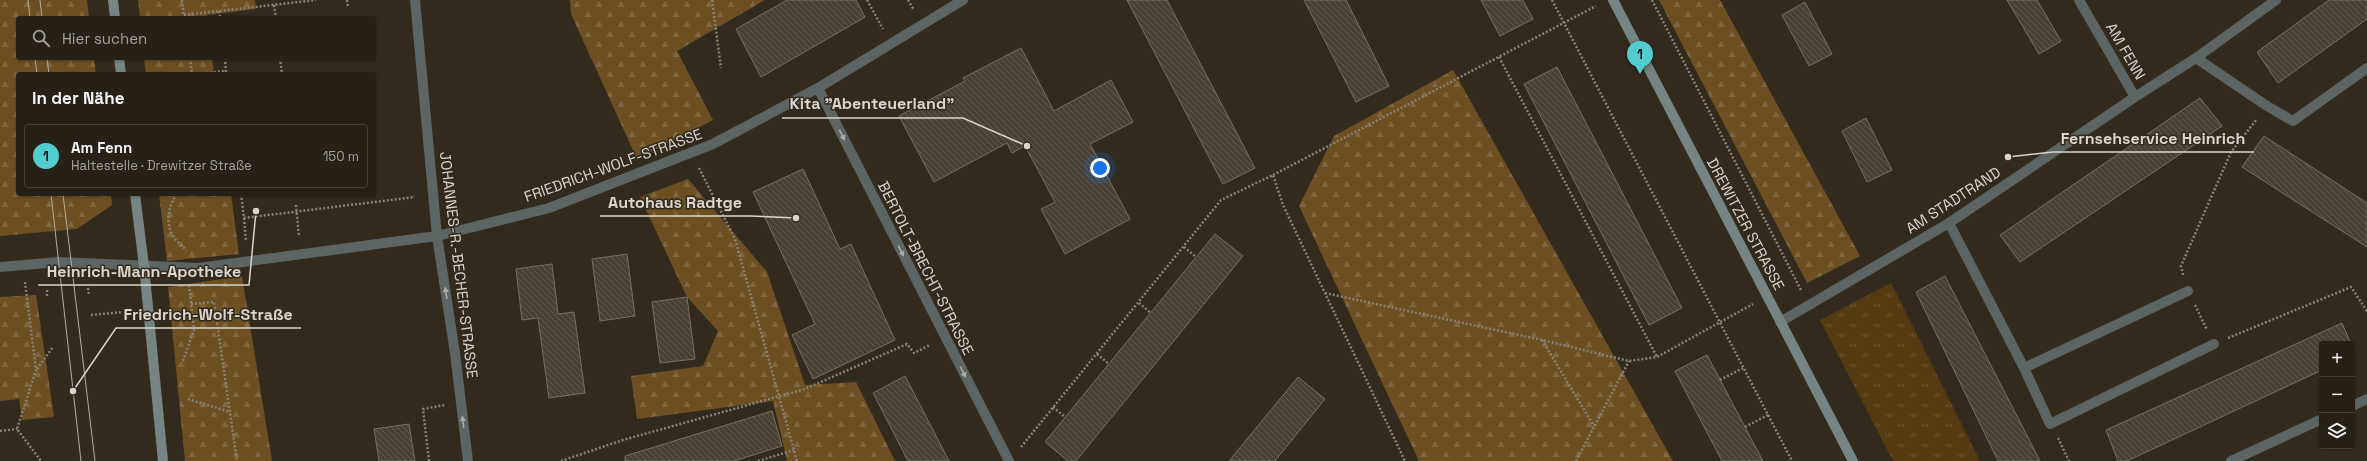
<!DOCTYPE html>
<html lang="de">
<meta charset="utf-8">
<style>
:root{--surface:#262016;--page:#322d23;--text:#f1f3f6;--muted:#a4a3a1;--line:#423e35;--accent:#52cdcf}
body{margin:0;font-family:"Space Grotesk",sans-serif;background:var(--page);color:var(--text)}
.controls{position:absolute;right:12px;bottom:12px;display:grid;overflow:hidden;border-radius:4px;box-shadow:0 1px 3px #0004}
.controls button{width:36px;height:36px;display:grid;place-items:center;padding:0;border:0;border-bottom:1px solid var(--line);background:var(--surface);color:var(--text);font:20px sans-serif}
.you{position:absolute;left:1100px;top:168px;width:14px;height:14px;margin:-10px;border:3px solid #fff;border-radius:50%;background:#1a73e8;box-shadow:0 0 0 6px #1a73e833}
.badge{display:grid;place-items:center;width:26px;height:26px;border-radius:50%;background:var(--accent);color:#111;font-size:13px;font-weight:700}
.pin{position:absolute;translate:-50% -33px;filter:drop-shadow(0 1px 2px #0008)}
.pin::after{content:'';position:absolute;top:21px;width:14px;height:12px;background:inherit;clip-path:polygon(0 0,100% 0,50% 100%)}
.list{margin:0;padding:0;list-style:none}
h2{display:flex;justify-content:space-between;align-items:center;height:52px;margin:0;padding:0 16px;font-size:17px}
h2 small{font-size:13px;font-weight:400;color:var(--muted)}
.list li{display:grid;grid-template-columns:26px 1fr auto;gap:12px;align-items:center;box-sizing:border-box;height:64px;margin:0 8px 8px;padding:0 8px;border:1px solid var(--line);border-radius:4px}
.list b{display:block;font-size:15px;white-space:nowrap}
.list p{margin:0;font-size:13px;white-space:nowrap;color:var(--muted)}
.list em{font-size:13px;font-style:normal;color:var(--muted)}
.icon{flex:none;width:22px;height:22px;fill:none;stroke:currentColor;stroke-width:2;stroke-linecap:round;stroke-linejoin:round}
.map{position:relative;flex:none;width:2367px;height:461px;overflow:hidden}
.search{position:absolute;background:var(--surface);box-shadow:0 1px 3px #0004;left:16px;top:16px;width:360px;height:44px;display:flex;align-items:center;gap:10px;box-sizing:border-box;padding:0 14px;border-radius:4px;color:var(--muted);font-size:15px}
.panel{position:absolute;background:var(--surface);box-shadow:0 1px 3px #0004;left:16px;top:72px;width:360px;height:124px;border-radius:4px}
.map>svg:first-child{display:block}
.grass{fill:url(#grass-tufts)}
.forest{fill:url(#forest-firs)}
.building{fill:url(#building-back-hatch);stroke:#796f62}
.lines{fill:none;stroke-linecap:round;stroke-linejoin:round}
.path{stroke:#898278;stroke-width:2.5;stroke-dasharray:2 2;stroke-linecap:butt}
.lane{stroke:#5c6464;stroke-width:10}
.street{stroke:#5c6464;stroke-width:10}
.secondary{stroke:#768484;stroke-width:10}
.tram{stroke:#b2aca3;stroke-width:1}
.oneway{fill:#aeada8}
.labels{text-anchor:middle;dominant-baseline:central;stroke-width:3;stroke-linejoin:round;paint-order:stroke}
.street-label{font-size:15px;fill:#dad5cd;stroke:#332a1e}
.leader{fill:none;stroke:#dad5cd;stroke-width:1.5}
.callout-dot{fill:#dad5cd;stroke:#332a1e;stroke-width:1.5}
.callout-label{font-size:16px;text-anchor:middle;font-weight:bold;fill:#dad5cd;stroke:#332a1e;stroke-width:3;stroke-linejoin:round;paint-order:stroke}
</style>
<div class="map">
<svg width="2367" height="461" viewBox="0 0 2367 461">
<defs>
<pattern id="grass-tufts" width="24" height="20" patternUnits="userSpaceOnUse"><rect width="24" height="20" fill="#543a0e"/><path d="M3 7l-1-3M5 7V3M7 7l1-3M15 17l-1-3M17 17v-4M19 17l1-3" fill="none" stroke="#6c5630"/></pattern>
<pattern id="forest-firs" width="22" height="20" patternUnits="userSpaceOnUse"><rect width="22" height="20" fill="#6d4f22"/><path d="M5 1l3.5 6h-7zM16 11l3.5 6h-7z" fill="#816741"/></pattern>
<pattern id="building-back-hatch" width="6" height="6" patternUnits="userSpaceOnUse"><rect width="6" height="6" fill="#494034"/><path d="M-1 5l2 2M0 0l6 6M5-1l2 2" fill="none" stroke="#635b50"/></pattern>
</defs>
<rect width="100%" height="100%" fill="#332a1e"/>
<path class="grass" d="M1891,283l89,178h-87l-73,-141z"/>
<path class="forest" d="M0,0h87l2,18h-71v40h76l2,16h-78v120h93l1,11 -35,24 -77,7z
M138,0h117l1,9 -49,6v3h-67z
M570,0h195l-88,51 36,69 -76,39 -66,-145z
M1659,0h61l140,256 -53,27z
M144,58h68l2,16h-68z
M1453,70l220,391h-254l-120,-255 35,-70z
M688,179l79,93 38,113 51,-3 39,79h-108l-14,-60 -136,18 -6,-43 72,-10 15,-35 -31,-34 -47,-100z
M159,194h72l8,60 -72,7z
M242,276l30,185h-87l-17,-174z
M36,295l18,122 -32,3 -3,-21 -19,2v-104z"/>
<path class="building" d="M787,0h69l9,17 -104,60 -25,-48z
M1127,0h40l88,168 -32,16z
M1304,0h42l43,86 -33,16z
M1481,0h42l10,19 -33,17z
M2007,0h30l24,41 -22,13z
M2329,0h38v19l-89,64 -21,-31z
M1805,2l27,52 -23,12 -27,-51z
M1021,48l33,63 57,-31 22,42 -43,22 40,75 -65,35 -24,-45 14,-7 -30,-56 -13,7 -5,-10 -73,39 -35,-66 66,-35 -2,-3z
M1557,67l125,241 -33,17 -125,-241z
M2200,98l22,28 -202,136 -20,-27z
M1866,118l26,52 -25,12 -25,-51z
M2264,136l103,67v44l-125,-80z
M803,169l37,80 11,-5 44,96 -82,39 -21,-44 23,-11 -62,-132z
M1215,234l28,22 -167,205h-8l-23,-19z
M627,254l8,62 -35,5 -8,-62z
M552,264l6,50 16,-2 11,81 -36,5 -11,-80 -16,2 -6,-51z
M1945,276l95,185h-42l-82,-169z
M687,297l8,62 -35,4 -8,-61z
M2342,323l9,21h-29v26l-195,91h-9l-12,-31z
M1707,355l38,72 18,34h-41l-47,-90z
M905,376l44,85h-41l-35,-68z
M1298,377l27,22 -50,62h-46z
M772,411l10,35 -48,15h-109v-5z
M409,424l6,37h-36l-5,-32z"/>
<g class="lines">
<path class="path" d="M182,0l2,18
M347,0l1,7
M712,0l9,68
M867,0l16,29
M908,0l6,10
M1552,0l240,461
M1652,0l149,290
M274,5l2,13
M219,11l1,7
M184,15l132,-15
M1499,57l158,300
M190,58l2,16
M225,58l1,16
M280,58l2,16
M198,74l27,-3
M699,168l36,71 62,222
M1273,175l323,-169
M177,194c-10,13 -12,32 -2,45 4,5 9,7 11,12
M241,194l3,24 171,-21
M296,205l3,32
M244,218l2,24
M1184,247l12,10
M2183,275l-2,-9 50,-114 26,-33
M25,282l11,88 -19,59 24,32
M88,288l1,7
M1325,293l217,47 87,21 28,-4 96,-53
M47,296v-8
M1139,303l12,10
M191,304l23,-2 23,159
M2195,305l12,25
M91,315l32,-3
M2228,338l123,-51 16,24
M1542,340l52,86
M1097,354l12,10
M183,361l11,-31 -5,-46
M37,369l16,-22
M1720,380l23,-12
M188,399l42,13
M1053,407l12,10
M1745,427l23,-12
M0,431l17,-2
M2058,438l11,23
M1021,447l200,-247 52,-25 10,30 122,256
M429,461l-6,-52 22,-4
M561,461l62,-21 182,-51 102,-45 7,9 16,-8
M758,461l36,-11
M1576,461l53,-100"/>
<path class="lane" d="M1949,223l75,145 164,-77
M2024,368l26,56 164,-80"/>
<path class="street" d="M415,0l22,236 18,117 13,108
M2079,0l56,97
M2196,58l71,48 26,15 74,-53
M818,88l191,373
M0,267l59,-5 139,6 239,-32 112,-28 164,-64 105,-56 145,-88
M1780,322l169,-99 186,-126 61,-39 80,-58
M2352,406l15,-7
M2231,461l91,-42"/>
<path class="secondary" d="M113,0l2,18
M1613,0l240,461
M119,58l2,16
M135,194l9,72 19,195"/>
<path class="tram" d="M28,0l2,18
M40,0l2,18
M35,58l2,16
M47,58l2,16
M51,194l30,267
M63,194l32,267"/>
</g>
<defs><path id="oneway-solid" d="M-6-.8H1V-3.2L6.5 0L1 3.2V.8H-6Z"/></defs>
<g class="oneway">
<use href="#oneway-solid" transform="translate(842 135) rotate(63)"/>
<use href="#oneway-solid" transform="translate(901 251) rotate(63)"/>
<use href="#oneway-solid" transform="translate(446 293) rotate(-99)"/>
<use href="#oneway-solid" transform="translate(963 372) rotate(62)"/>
<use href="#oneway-solid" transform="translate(463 422) rotate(-97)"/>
</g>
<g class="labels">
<g class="street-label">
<text transform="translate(2126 51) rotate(60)">AM FENN</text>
<text transform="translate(613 165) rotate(-20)">FRIEDRICH-WOLF-STRASSE</text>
<text transform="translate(1953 200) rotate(-33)">AM STADTRAND</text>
<text transform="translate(1746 224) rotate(62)">DREWITZER STRASSE</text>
<text transform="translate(459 265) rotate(83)">JOHANNES-R.-BECHER-STRASSE</text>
<text transform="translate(926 268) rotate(63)">BERTOLT-BRECHT-STRASSE</text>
</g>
</g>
<path class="leader" d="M1027 146L963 118H782M2008 157L2053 152H2254M796 218L750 216H600M256 211L249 285H38M73 391L116 328H301"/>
<g class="callout-dot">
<circle cx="1027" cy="146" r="4"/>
<circle cx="2008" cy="157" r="4"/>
<circle cx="796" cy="218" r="4"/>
<circle cx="256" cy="211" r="4"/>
<circle cx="73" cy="391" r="4"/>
</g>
<g class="callout-label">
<text x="872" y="109">Kita "Abenteuerland"</text>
<text x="2153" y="144">Fernsehservice Heinrich</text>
<text x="675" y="208">Autohaus Radtge</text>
<text x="144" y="277">Heinrich-Mann-Apotheke</text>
<text x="208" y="320">Friedrich-Wolf-Straße</text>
</g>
</svg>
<div class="controls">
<button>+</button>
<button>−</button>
<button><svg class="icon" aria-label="layers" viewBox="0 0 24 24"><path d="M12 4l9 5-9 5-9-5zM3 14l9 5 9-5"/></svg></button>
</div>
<div class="you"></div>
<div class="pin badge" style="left:1640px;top:74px">1</div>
<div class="search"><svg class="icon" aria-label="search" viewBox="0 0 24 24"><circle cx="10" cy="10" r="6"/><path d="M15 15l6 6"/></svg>Hier suchen</div>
<section class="panel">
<h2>In der Nähe<small></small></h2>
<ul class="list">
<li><span class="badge">1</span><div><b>Am Fenn</b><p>Haltestelle · Drewitzer Straße</p></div><em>150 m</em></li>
</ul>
</section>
</div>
